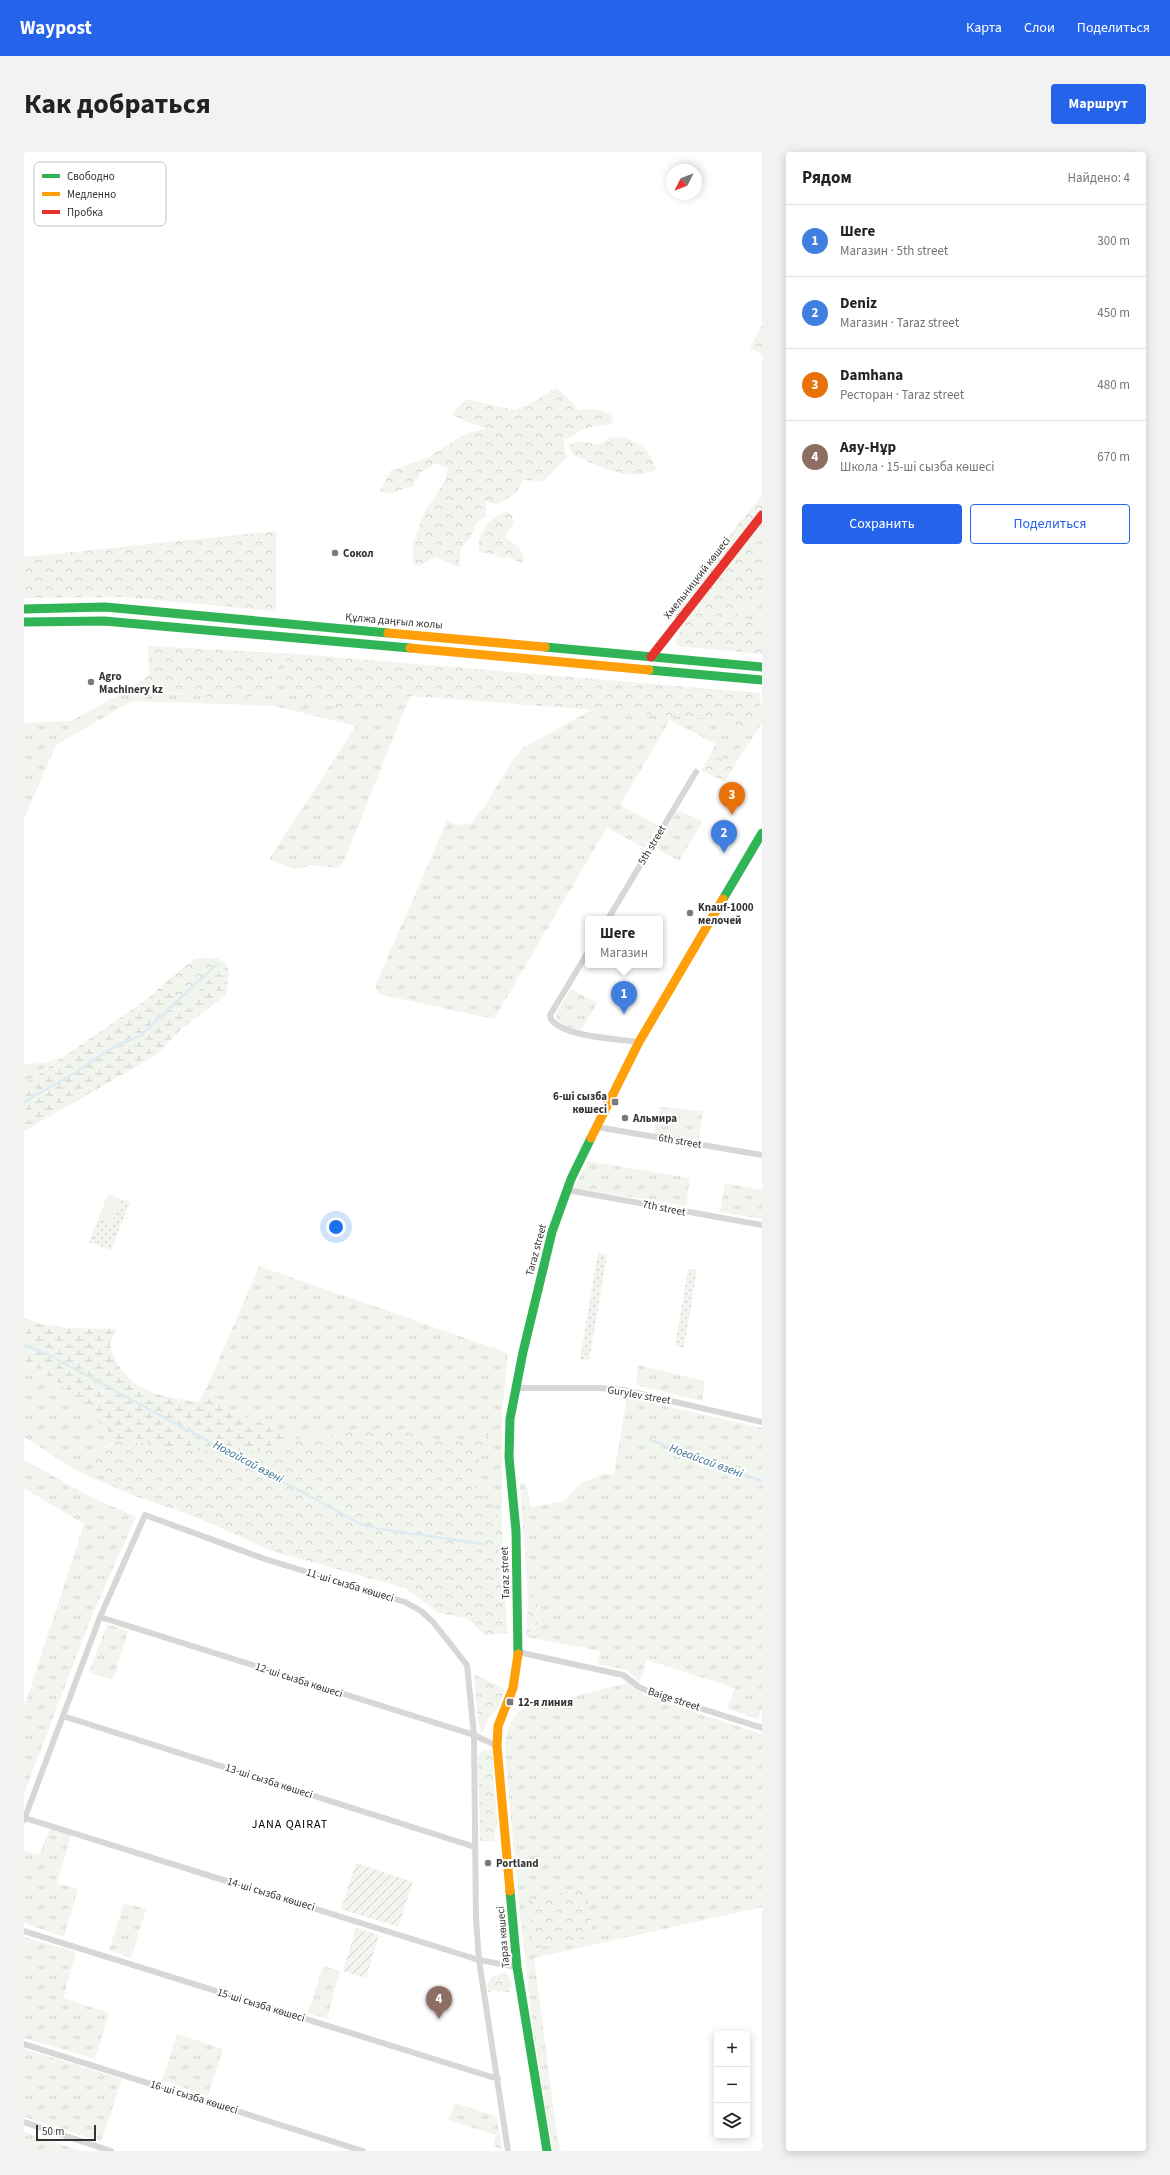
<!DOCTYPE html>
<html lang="ru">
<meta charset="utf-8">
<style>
:root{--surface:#fff;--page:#f2f2f2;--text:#222;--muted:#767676;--line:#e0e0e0;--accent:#2563eb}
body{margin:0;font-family:"Source Sans 3",sans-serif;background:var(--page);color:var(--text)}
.controls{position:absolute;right:12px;bottom:12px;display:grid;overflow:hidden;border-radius:4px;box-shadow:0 2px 10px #0003}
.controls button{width:36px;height:36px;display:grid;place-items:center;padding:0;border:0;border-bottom:1px solid var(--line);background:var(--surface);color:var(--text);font:20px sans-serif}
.compass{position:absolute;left:642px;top:12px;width:36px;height:36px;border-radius:50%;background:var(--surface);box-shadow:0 2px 10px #0003;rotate:228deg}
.scale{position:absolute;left:12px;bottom:10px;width:60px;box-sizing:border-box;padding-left:4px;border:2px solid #333;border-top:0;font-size:11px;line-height:14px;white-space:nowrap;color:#333;-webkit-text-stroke:3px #fff;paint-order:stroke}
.you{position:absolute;left:312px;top:1075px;width:14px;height:14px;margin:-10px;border:3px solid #fff;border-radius:50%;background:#1a73e8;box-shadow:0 0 0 6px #1a73e833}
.badge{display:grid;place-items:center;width:26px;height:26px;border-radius:50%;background:var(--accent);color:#fff;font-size:13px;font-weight:700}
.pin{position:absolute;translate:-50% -33px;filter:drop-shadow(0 1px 2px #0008)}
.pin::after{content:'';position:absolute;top:21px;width:14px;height:12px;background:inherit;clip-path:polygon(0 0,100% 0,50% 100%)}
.popup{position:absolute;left:561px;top:764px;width:78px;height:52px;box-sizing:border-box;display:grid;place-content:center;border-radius:4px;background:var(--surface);filter:drop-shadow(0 1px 3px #0005);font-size:13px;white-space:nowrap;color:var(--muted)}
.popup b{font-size:15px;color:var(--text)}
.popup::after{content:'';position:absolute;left:50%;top:100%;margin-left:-8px;border:8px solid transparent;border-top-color:var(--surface)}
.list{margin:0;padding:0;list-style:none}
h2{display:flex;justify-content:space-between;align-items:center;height:52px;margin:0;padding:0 16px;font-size:17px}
h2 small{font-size:13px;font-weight:400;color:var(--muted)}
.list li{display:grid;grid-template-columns:26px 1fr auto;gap:12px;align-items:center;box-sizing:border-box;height:72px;padding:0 16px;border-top:1px solid var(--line)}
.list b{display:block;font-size:15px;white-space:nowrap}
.list p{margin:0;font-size:13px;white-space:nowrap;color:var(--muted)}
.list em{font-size:13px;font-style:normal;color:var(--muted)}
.actions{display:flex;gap:8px;padding:12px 16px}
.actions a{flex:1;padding:9px 0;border:1px solid var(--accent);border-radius:4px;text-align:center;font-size:14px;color:var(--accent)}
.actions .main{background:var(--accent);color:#fff}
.icon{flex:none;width:22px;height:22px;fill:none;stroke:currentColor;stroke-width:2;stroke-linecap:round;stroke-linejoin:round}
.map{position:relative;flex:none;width:738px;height:1999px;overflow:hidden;border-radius:4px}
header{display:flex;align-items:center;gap:24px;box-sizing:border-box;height:56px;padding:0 20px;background:var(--accent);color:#fff}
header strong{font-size:19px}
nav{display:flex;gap:22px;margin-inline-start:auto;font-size:14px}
.intro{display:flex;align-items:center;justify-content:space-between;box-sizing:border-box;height:96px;padding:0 24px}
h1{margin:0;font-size:28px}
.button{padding:10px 18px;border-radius:4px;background:var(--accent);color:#fff;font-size:14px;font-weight:700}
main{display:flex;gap:24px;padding:0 24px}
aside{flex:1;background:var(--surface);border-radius:4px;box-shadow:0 2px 10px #0003}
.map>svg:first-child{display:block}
.grass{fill:url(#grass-tufts)}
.forest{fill:url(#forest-crowns)}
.wetland{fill:url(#wetland-marsh)}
.park{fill:url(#park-dots)}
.garden{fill:url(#garden-furrows)}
.pitch{fill:#f1f5ed}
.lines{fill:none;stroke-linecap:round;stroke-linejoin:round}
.stream{stroke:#ddebf3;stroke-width:2.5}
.street{stroke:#d7d7d7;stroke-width:6}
.fast{stroke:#30b455;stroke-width:9}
.slow{stroke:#ff9f0a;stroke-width:9}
.jam{stroke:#e5322d;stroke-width:9}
.poi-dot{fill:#7a7a7a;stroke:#fff;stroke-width:1.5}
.labels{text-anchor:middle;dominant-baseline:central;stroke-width:4;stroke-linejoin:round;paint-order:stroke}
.poi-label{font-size:11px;font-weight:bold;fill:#333;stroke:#fff;text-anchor:start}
.street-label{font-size:11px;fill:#333;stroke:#fff}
.water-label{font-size:12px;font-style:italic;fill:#3f7597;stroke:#fff}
.neighbourhood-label{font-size:12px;letter-spacing:1px;fill:#000;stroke:#fff}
.key{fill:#fff;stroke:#c2c2c2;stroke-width:1}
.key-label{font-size:11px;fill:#333}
</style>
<header>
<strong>Waypost</strong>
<nav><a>Карта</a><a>Слои</a><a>Поделиться</a></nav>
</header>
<div class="intro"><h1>Как добраться</h1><a class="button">Маршрут</a></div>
<main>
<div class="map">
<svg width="738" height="1999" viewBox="0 0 738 1999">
<defs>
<pattern id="grass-tufts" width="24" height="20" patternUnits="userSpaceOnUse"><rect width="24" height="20" fill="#f1f5ed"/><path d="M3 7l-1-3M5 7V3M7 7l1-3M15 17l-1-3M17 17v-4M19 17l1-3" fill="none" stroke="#cfd2cc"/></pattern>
<pattern id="forest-crowns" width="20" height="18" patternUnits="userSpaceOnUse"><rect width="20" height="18" fill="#f1f5ed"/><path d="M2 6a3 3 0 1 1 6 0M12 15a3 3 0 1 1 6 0" fill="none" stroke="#cfd2cc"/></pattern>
<pattern id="wetland-marsh" width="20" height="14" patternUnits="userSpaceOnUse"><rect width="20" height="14" fill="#f1f5ed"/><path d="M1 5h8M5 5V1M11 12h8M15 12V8" fill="none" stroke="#cfd2cc"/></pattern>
<pattern id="park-dots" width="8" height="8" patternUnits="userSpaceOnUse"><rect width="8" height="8" fill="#f1f5ed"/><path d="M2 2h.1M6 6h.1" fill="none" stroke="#cfd2cc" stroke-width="1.8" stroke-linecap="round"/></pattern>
<pattern id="garden-furrows" width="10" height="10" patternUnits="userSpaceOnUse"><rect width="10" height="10" fill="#f1f5ed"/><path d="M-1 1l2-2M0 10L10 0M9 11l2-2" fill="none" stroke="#cfd2cc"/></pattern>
</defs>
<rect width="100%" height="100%" fill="#fff"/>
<path class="grass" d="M738,428v41l-24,-2 -1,-5z
M253,501h10l-2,31 4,8 18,8 71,10 32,-14 -66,165 -6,7 -26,-3 -18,4 -25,-10 87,-133 -82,-20 -142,-5 -76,44 -32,74v-96l47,-2 48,-26 19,-2 53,1 23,5 60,-27z
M567,558l124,9 27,14 20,-18v8l-28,43 -23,-13 5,-9 -46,-24 -50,85 38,20 -13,23 -38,-20 -113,191 -115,-25 -4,-8 72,-165 11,4 14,-2 16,-22 25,-41 10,-12z
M653,658l26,11 -24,40 -24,-14z
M547,837l26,14 -16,27c-9,-2 -20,-3 -25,-13l1,-5z
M39,904l-39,28v-20l20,-1z
M636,955l43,4 -5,31 -44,-7z
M564,1009l102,17 -4,28 -112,-18z
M701,1031l37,7v29l-42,-7z
M235,1114l249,87 -6,60v112l-10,-22 -15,-9 -5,-13 19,-57 -21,14 -13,4h-15l-50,-14 -91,9 -57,-20 -17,-9 -20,-21z
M0,1208l35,23 59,58 -13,6 -6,24 33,24 -53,-23 -55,-35z
M614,1213l67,16 -3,20 -66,-16z
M603,1245l135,31v279l-4,12 -31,-10 8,-21 -88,-28 -7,22 -13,-12 -30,-6 3,-13 -73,-14 -1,-2 11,-10 1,-30 -10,3 -8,-115 6,1 5,23 33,-6 17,-18 23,-9h10z
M0,1308l67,37 45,20 -44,98 -68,179v-86l60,-184 -60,-36z
M83,1472l21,7 -15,49 -24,-8z
M604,1531l17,13 117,38v173l-228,51 23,178 4,15h-8c-25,-132 -36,-266 -48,-400 1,-17 3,-31 17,-42z
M26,1676l21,7 -14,48 21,6 -14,48 -40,-14v-73l15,5z
M100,1751l22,6 -15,49 -22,-8z
M0,1785l52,15 -13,46 46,15 -14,46 -71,-21z
M299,1814l17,5 -13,48 -19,-6z
M153,1882l46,15 -15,47 -46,-16z
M0,1897l98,30 -21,63 -77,-25z
M431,1951l41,13 7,33 -10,-3 3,-11 -47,-15z
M0,1980l57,19h-57z"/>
<path class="forest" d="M738,173v30l-12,-7z
M532,236l14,12 8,10 18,-1 14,5 4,9c-11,2 -23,3 -34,8 -6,4 -10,7 -17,9l4,17 -23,24 -21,-1 -7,13 -19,12 -11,-4v15l-10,7 -6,15 -9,10 -2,19 -24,-10 -15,8h-7v-23l12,-31 20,-30 3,-13 -11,-5 -16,9 -8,14 -21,7 -12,-1 11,-22 36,-12 40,-25 19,-4 -3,-2 -20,-6 -11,-7 14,-15 49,11 22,-10z
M587,285c23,0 39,10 45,33 -28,12 -57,-3 -83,-16l-5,-9 13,-4 17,4z
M738,344v85l-25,33 1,5 24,2v33l-85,-8 -1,-6 7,-15 -11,-9 2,-4 65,-89z
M482,359l6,4 2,9 -7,8 -2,7c11,4 18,10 19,22l-4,2 -11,-6 -9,1 -6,-4 -15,-2c-1,-23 8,-30 27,-41z
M252,379v80l-153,-14 -99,1v-41z
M124,494l129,7c-4,40 -25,51 -63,46 -8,-1 -16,-4 -24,-5 -24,-2 -48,-2 -71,1l30,-20z
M263,501l473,40 2,22 -20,18 -28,-14 -304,-23 -32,14 -22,3 -49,-13 -18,-8 -4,-8z
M687,601l23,13 -9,16 -24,-12z
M179,806h13l10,5 -34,34 -20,4 3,-27 20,-15z
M467,1272l-19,57 5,13 15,9 10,22 5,108 -22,2 -18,-17 -28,-5 -34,-25 -133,-37 -76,-34 -64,-22 -33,-24 -5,-8 3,-10 21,-12 142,10 41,-14 91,-9 50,14h15l13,-4z
M514,1442l-1,31 -11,10 2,-37z
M450,1522l31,15 -7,19 -10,10 -6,15 -4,-12z
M459,1598h9l5,75 -3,17 -14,-1 -2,-86z
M562,1735l7,48 -60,14 -5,-48z
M481,1820l7,11 -3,9 -7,1 -7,-3 -7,2 -1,-7 5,-8z"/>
<path class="wetland" d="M202,811l3,8 -3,24 -44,33 -26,27 -132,76v-47l122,-84 29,-26 -3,27 20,-4z
M0,1166c28,12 62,10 92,11l-6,16c12,45 48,52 89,57l8,-15 20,21 17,9 57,20c-13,5 -27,12 -41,14 -44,7 -97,-7 -142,-10l-59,-58 -35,-23z"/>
<path class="park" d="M97,1047l9,3 -19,48 -22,-8 9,-23 13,5z
M574,1101l9,2 -18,106 -9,-2z
M664,1117l9,1 -13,78 -9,-2z"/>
<path class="garden" d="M332,1711l57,19 -15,45 -57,-18z
M332,1776l23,7 -13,43 -23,-7z"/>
<path class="pitch" d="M84,1042l13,5 -9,26 -14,-6z"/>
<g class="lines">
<path class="stream" d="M0,950l49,-28 35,-24 33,-15 75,-70
M0,1193l25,10 312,169 19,5 103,15
M626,1288l112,41"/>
<path class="street" d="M584,767l88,-147
M564,800l-38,63 1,4c12,18 67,20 88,23
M573,975l165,28
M543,1038l195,35
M491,1236h83l26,2 138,32
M76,1465l374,118 23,11
M494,1500l105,23 16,12 13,6 110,35
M39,1564l412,131
M1,1666l454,142 38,7
M0,1668l76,-203 45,-102 120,44 140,43 16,9 12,11 34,43 7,70 2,184 3,41 29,191
M0,1779l474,148
M0,1892l339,107
M0,1970l87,29"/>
<path class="fast" d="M0,457l81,-2 283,26
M0,470l80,-1 306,27
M521,495l217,20
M625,518l113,10
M699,747l39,-66
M494,1502l-2,-123 -7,-74 1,-38 13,-67 29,-120 19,-53 20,-41
M486,1739l7,76 30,184"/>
<path class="slow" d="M364,481l157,14
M386,496l239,22
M567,986l48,-96 84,-143
M486,1739l-13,-145 1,-20 15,-38 5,-34"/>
<path class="jam" d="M627,505l111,-142"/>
</g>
<g class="poi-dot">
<circle cx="311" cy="401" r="4"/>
<circle cx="67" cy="530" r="4"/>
<circle cx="666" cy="761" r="4"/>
<rect x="587" y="946" width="8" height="8" rx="2"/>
<circle cx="601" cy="966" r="4"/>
<rect x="482" y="1546" width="8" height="8" rx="2"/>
<circle cx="464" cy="1711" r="4"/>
</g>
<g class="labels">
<g class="poi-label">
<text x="319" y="401">Сокол</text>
<text x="75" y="524">Agro<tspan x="75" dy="13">Machinery kz</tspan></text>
<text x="674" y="755">Knauf-1000<tspan x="674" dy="13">мелочей</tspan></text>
<text x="583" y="944" text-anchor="end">6-ші сызба<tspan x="583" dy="13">көшесі</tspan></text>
<text x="609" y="966">Альмира</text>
<text x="494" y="1550">12-я линия</text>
<text x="472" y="1711">Portland</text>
</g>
<g class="street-label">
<text transform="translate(673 426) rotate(-52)">Хмельницкий көшесі</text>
<text transform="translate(370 469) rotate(5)">Құлжа даңғыл жолы</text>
<text transform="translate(628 693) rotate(-59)">5th street</text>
<text transform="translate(656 989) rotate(10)">6th street</text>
<text transform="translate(640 1056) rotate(11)">7th street</text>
<text transform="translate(512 1098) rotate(-75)">Taraz street</text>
<text transform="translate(615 1243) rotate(10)">Gurylev street</text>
<text transform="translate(481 1421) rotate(-92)">Taraz street</text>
<text transform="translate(326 1433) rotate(17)">11-ші сызба көшесі</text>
<text transform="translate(275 1528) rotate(18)">12-ші сызба көшесі</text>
<text transform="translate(650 1547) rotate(18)">Baige street</text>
<text transform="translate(245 1629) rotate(18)">13-ші сызба көшесі</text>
<text transform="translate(247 1742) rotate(17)">14-ші сызба көшесі</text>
<text transform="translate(479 1785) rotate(-95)">Тараз көшесі</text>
<text transform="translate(237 1853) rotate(17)">15-ші сызба көшесі</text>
<text transform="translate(170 1945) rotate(17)">16-ші сызба көшесі</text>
</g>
<g class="water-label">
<text transform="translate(682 1309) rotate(20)">Ноғайсай өзені</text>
<text transform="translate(224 1310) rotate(28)">Ноғайсай өзені</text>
</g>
<g class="neighbourhood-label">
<text x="266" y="1672">JANA QAIRAT</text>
</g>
</g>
<rect x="10" y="10" width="132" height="64" rx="6" class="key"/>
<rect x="18" y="22" width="18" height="4" fill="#30b455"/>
<rect x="18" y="40" width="18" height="4" fill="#ff9f0a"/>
<rect x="18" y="58" width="18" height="4" fill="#e5322d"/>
<g class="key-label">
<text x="43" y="28">Свободно</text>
<text x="43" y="46">Медленно</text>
<text x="43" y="64">Пробка</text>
</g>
</svg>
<div class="controls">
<button>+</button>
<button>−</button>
<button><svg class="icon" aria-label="layers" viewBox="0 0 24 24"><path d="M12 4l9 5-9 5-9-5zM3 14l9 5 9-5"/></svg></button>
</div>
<svg class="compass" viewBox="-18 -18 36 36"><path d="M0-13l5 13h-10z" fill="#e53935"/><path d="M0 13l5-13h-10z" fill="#767676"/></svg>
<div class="scale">50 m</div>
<div class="you"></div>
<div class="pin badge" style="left:600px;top:862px;background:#3f7fe0">1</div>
<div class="popup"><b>Шеге</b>Магазин</div>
<div class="pin badge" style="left:700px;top:701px;background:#3f7fe0">2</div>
<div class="pin badge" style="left:708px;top:663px;background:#e8710a">3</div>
<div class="pin badge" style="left:415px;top:1867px;background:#8d6e63">4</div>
</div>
<aside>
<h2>Рядом<small>Найдено: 4</small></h2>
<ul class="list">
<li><span class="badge" style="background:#3f7fe0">1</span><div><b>Шеге</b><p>Магазин · 5th street</p></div><em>300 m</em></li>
<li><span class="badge" style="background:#3f7fe0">2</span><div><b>Deniz</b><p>Магазин · Taraz street</p></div><em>450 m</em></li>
<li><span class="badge" style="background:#e8710a">3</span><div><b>Damhana</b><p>Ресторан · Taraz street</p></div><em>480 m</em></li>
<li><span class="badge" style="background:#8d6e63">4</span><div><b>Аяу-Нұр</b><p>Школа · 15-ші сызба көшесі</p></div><em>670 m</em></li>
</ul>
<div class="actions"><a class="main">Сохранить</a><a>Поделиться</a></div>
</aside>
</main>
